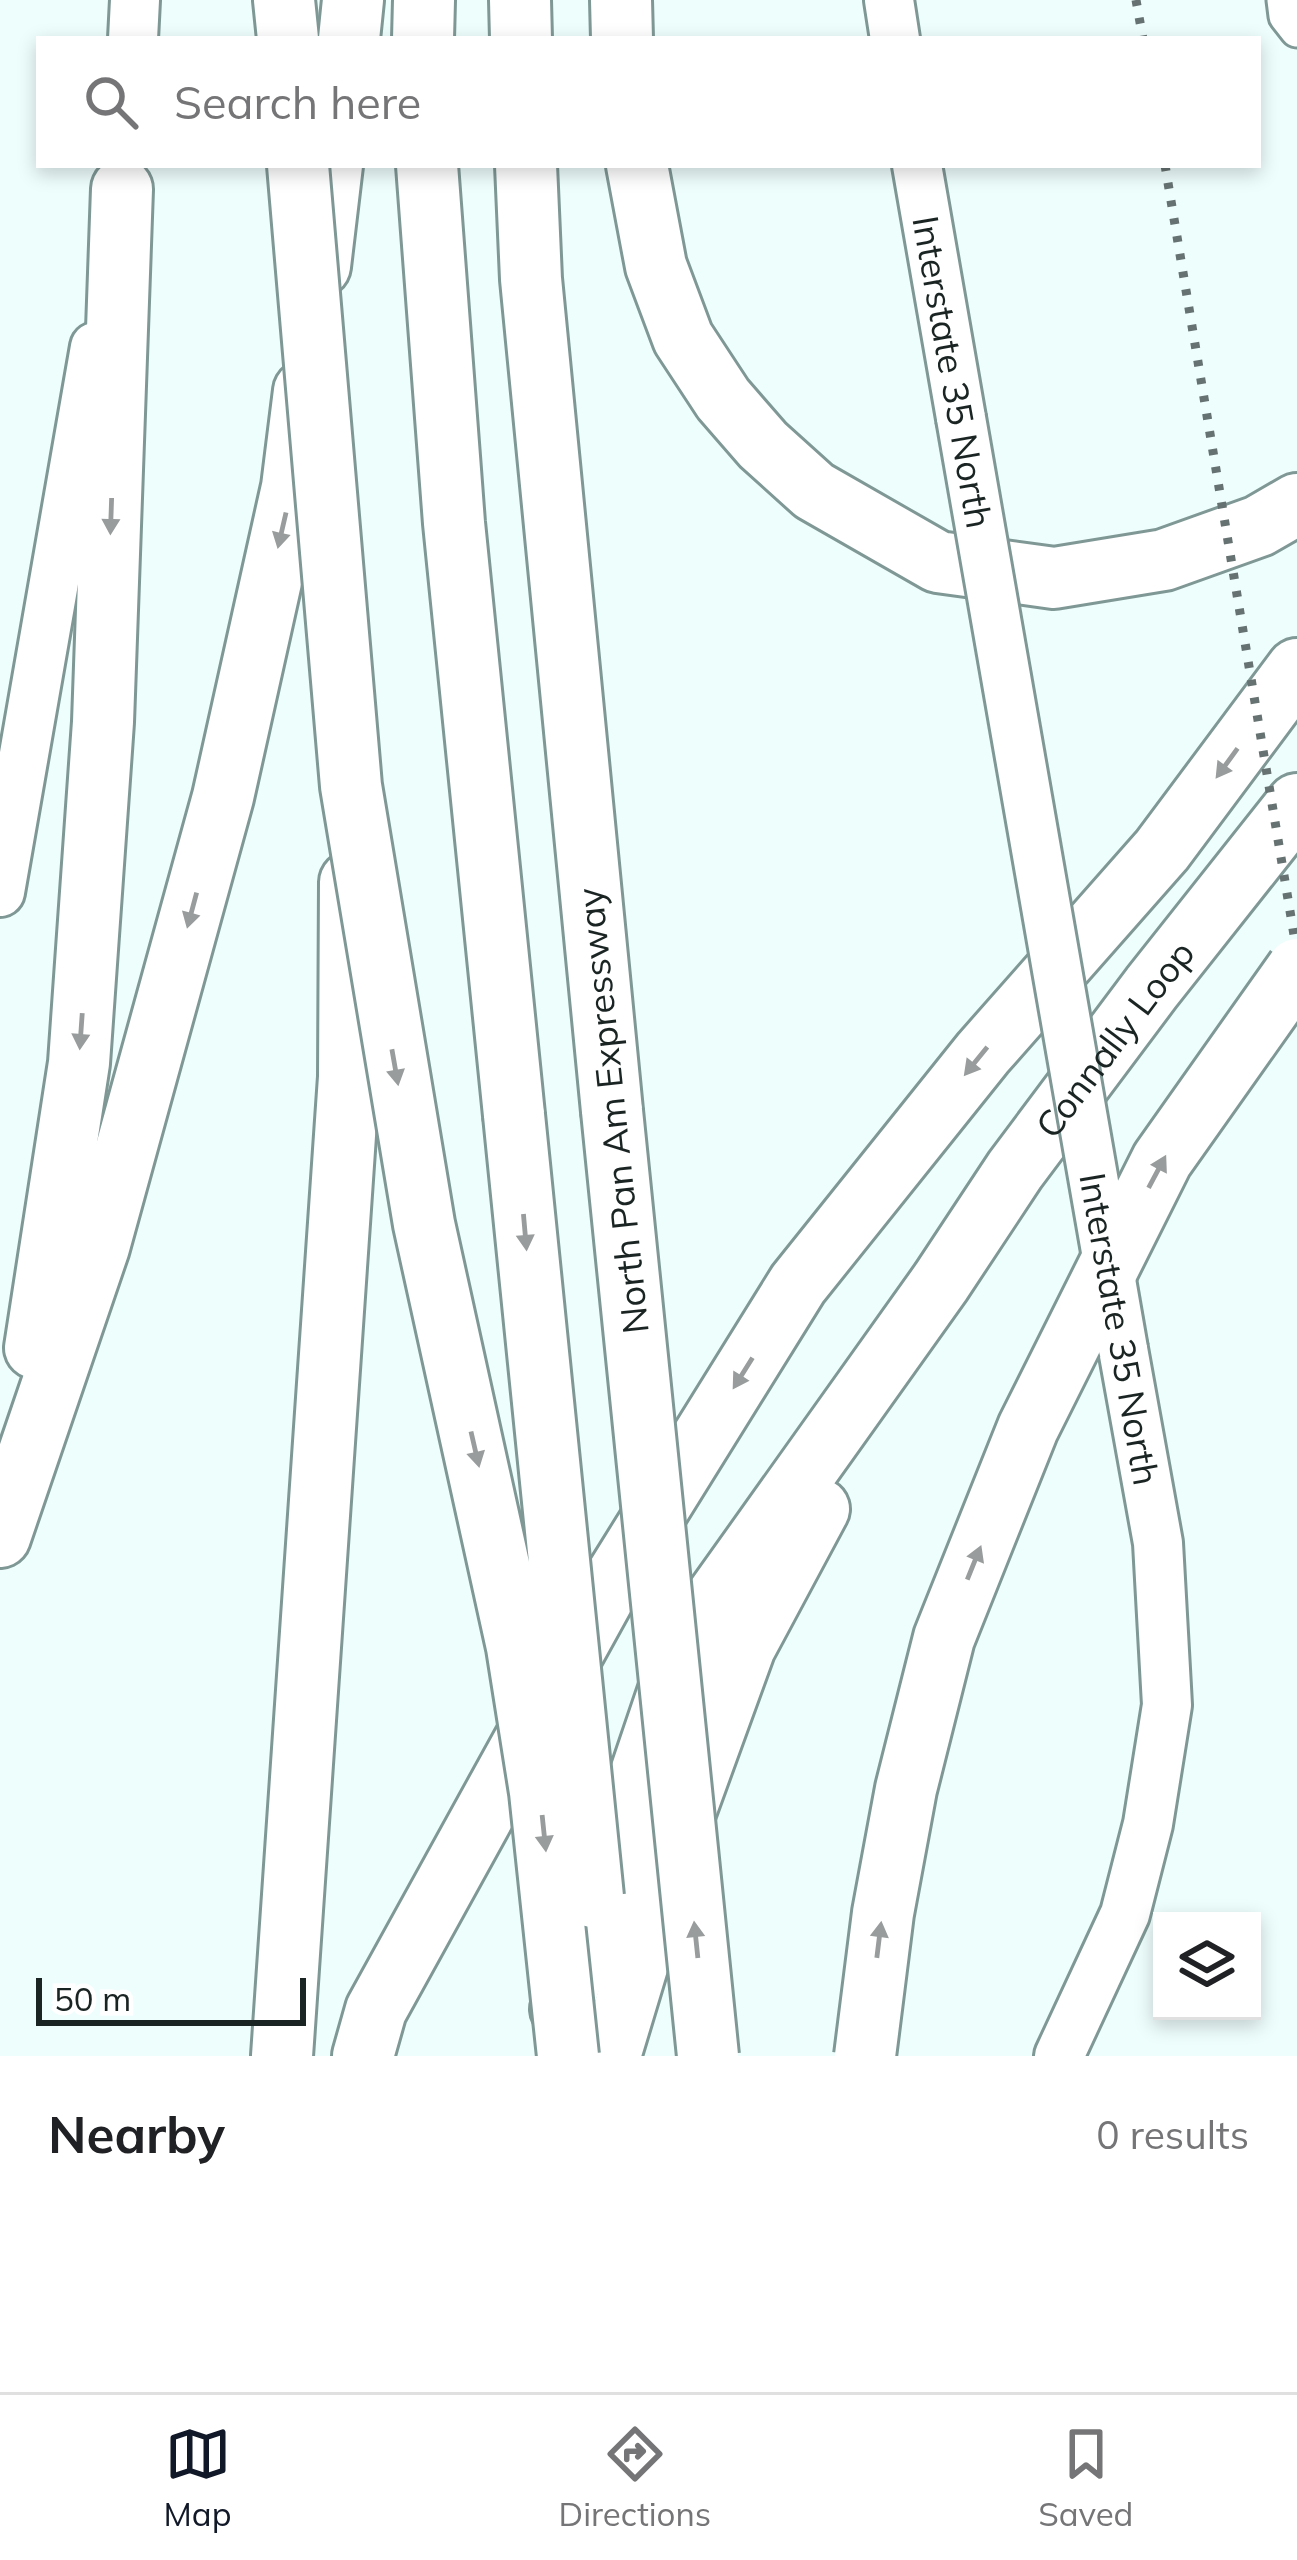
<!DOCTYPE html>
<style>
:root{--surface:#fff;--page:#f6f6f6;--text:#202124;--muted:#757577;--line:#e0e0e0;--accent:#111827}
body{margin:0;font-family:Mulish,sans-serif;background:var(--page);color:var(--text)}
.controls{position:absolute;right:36px;bottom:36px;display:grid;overflow:hidden;border-radius:0px;box-shadow:0 6px 18px #0003}
.controls button{width:108px;height:108px;display:grid;place-items:center;padding:0;border:0;border-bottom:3px solid var(--line);background:var(--surface);color:var(--text);font:60px sans-serif}
.scale{position:absolute;left:36px;bottom:30px;width:270px;box-sizing:border-box;padding-left:12px;border:6px solid #1a2423;border-top:0;font-size:33px;line-height:42px;white-space:nowrap;color:#1a2423;-webkit-text-stroke:9px #fff;paint-order:stroke}
.list{margin:0;padding:0;list-style:none}
h2{display:flex;justify-content:space-between;align-items:center;height:156px;margin:0;padding:0 48px;font-size:51px}
h2 small{font-size:39px;font-weight:400;color:var(--muted)}
.icon{flex:none;width:66px;height:66px;fill:none;stroke:currentColor;stroke-width:2;stroke-linecap:round;stroke-linejoin:round}
.map{position:relative;flex:none;width:1297px;height:2056px;overflow:hidden}
.search{position:absolute;background:var(--surface);box-shadow:0 6px 18px #0003;left:36px;right:36px;top:36px;height:132px;display:flex;align-items:center;gap:30px;box-sizing:border-box;padding:0 42px;border-radius:0px;color:var(--muted);font-size:45px}
.sheet{height:336px;background:var(--surface)}
nav{display:flex;justify-content:space-around;align-items:center;box-sizing:border-box;height:168px;border-top:3px solid var(--line);background:var(--surface);font-size:33px;color:var(--muted)}
nav a{display:grid;justify-items:center;gap:6px}
nav .on{color:var(--accent)}
.map>svg:first-child{display:block}
.lines{fill:none;stroke-linecap:round;stroke-linejoin:round}
.street-casing{stroke:#7f9896;stroke-width:39}
.secondary-casing{stroke:#7f9896;stroke-width:54}
.highway-casing{stroke:#7f9896;stroke-width:66}
.street{stroke:#fff;stroke-width:33}
.secondary{stroke:#fff;stroke-width:48}
.highway{stroke:#fff;stroke-width:60}
.rail{stroke:#667271;stroke-width:9;stroke-dasharray:6 12;stroke-linecap:butt}
.secondary-bridge-casing{stroke:#7f9896;stroke-width:54;stroke-linecap:butt}
.highway-bridge-casing{stroke:#7f9896;stroke-width:66;stroke-linecap:butt}
.secondary-bridge{stroke:#fff;stroke-width:48}
.highway-bridge{stroke:#fff;stroke-width:60}
.oneway{fill:#989c9c}
.labels{text-anchor:middle;dominant-baseline:central;stroke-width:9;stroke-linejoin:round;paint-order:stroke}
.street-label{font-size:36px;fill:#1a2423;stroke:#fff}
</style>
<div class="map">
<svg width="1297" height="2056" viewBox="0 0 1297 2056">
<rect width="100%" height="100%" fill="#eefefd"/>
<g class="lines">
<g class="street-casing">
<path id="street" d="M1284,0l2,16 11,14"/>
</g>
<g class="secondary-casing">
<path id="secondary" d="M889,0l6,39
M133,39l2,-39
M917,165l44,253
M0,892l95,-545
M1059,2056l66,-142 23,-90 19,-119 -9,-162 -35,-194"/>
</g>
<g class="highway-casing">
<g id="highway">
<path d="M284,0l4,39"/>
<path d="M520,0l1,39"/>
<path d="M621,0l1,39"/>
<path d="M349,39l4,-39"/>
<path d="M423,39l1,-39"/>
<path d="M427,165l27,358 60,592"/>
<path d="M526,165l5,114 81,832"/>
<path d="M637,165l19,101 27,72 40,61 40,46 51,46 124,71 116,16 110,-18 95,-34 38,-22"/>
<path d="M320,266l12,-101"/>
<path d="M35,1348l44,-285 24,-341 19,-533"/>
<path d="M0,1537l99,-290 124,-450 69,-310 12,-96"/>
<path id="s1" d="M561,2009l125,-369 255,-358 74,-112 137,-183 145,-183"/>
<path d="M282,2056l67,-979 1,-195"/>
<path d="M363,2056l13,-46 230,-417 192,-309 185,-231 179,-203 135,-181"/>
<path d="M610,2056l67,-222 68,-187 74,-138"/>
</g>
</g>
<use href="#street" class="street"/>
<use href="#secondary" class="secondary"/>
<use href="#highway" class="highway"/>
<path class="rail" d="M1136,0l7,39
M1165,165l132,788"/>
<g class="secondary-bridge-casing">
<path id="secondary-bridge" d="M961,418l162,931"/>
</g>
<g class="highway-bridge-casing">
<path id="highway-bridge" d="M298,165l53,621 73,438 93,423 23,145 28,264
M612,1111l96,945
M514,1115l79,782
M865,2056l18,-143 23,-124 38,-151 84,-210 134,-268 135,-191"/>
</g>
<use href="#secondary-bridge" class="secondary-bridge"/>
<use href="#highway-bridge" class="highway-bridge"/>
</g>
<defs><path id="oneway-solid" d="M-6-.8H1V-3.2L6.5 0L1 3.2V.8H-6Z" transform="scale(3)"/></defs>
<g class="oneway">
<use href="#oneway-solid" transform="translate(111 516) rotate(92)"/>
<use href="#oneway-solid" transform="translate(282 530) rotate(103)"/>
<use href="#oneway-solid" transform="translate(1227 763) rotate(126)"/>
<use href="#oneway-solid" transform="translate(192 910) rotate(105)"/>
<use href="#oneway-solid" transform="translate(81 1031) rotate(94)"/>
<use href="#oneway-solid" transform="translate(976 1061) rotate(129)"/>
<use href="#oneway-solid" transform="translate(395 1067) rotate(80)"/>
<use href="#oneway-solid" transform="translate(1157 1172) rotate(-62)"/>
<use href="#oneway-solid" transform="translate(525 1232) rotate(85)"/>
<use href="#oneway-solid" transform="translate(743 1373) rotate(122)"/>
<use href="#oneway-solid" transform="translate(475 1449) rotate(77)"/>
<use href="#oneway-solid" transform="translate(974 1563) rotate(-68)"/>
<use href="#oneway-solid" transform="translate(544 1833) rotate(84)"/>
<use href="#oneway-solid" transform="translate(696 1940) rotate(-96)"/>
<use href="#oneway-solid" transform="translate(879 1940) rotate(-83)"/>
</g>
<g class="labels">
<g class="street-label">
<text transform="translate(953 372) rotate(80)">Interstate 35 North</text>
<text stroke="none"><textPath href="#s1" startOffset="1128">Connally Loop</textPath></text>
<text transform="translate(612 1111) rotate(-96)">North Pan Am Expressway</text>
<text transform="translate(1120 1329) rotate(80)">Interstate 35 North</text>
</g>
</g>
</svg>
<div class="controls">
<button><svg class="icon" aria-label="layers" viewBox="0 0 24 24"><path d="M12 4l9 5-9 5-9-5zM3 14l9 5 9-5"/></svg></button>
</div>
<div class="scale">50 m</div>
<div class="search"><svg class="icon" aria-label="search" viewBox="0 0 24 24"><circle cx="10" cy="10" r="6"/><path d="M15 15l6 6"/></svg>Search here</div>
</div>
<section class="sheet">
<h2>Nearby<small>0 results</small></h2>
<ul class="list">
</ul>
</section>
<nav>
<a class="on"><svg class="icon" aria-label="map" viewBox="0 0 24 24"><path d="M3 6l6-2 6 2 6-2v14l-6 2-6-2-6 2zM9 4v14M15 6v14"/></svg>Map</a>
<a><svg class="icon" aria-label="directions" viewBox="0 0 24 24"><path d="M12 3l9 9-9 9-9-9zM9 14v-3h6M13 9l2 2-2 2"/></svg>Directions</a>
<a><svg class="icon" aria-label="saved" viewBox="0 0 24 24"><path d="M7 4h10v16l-5-4-5 4z"/></svg>Saved</a>
</nav>
